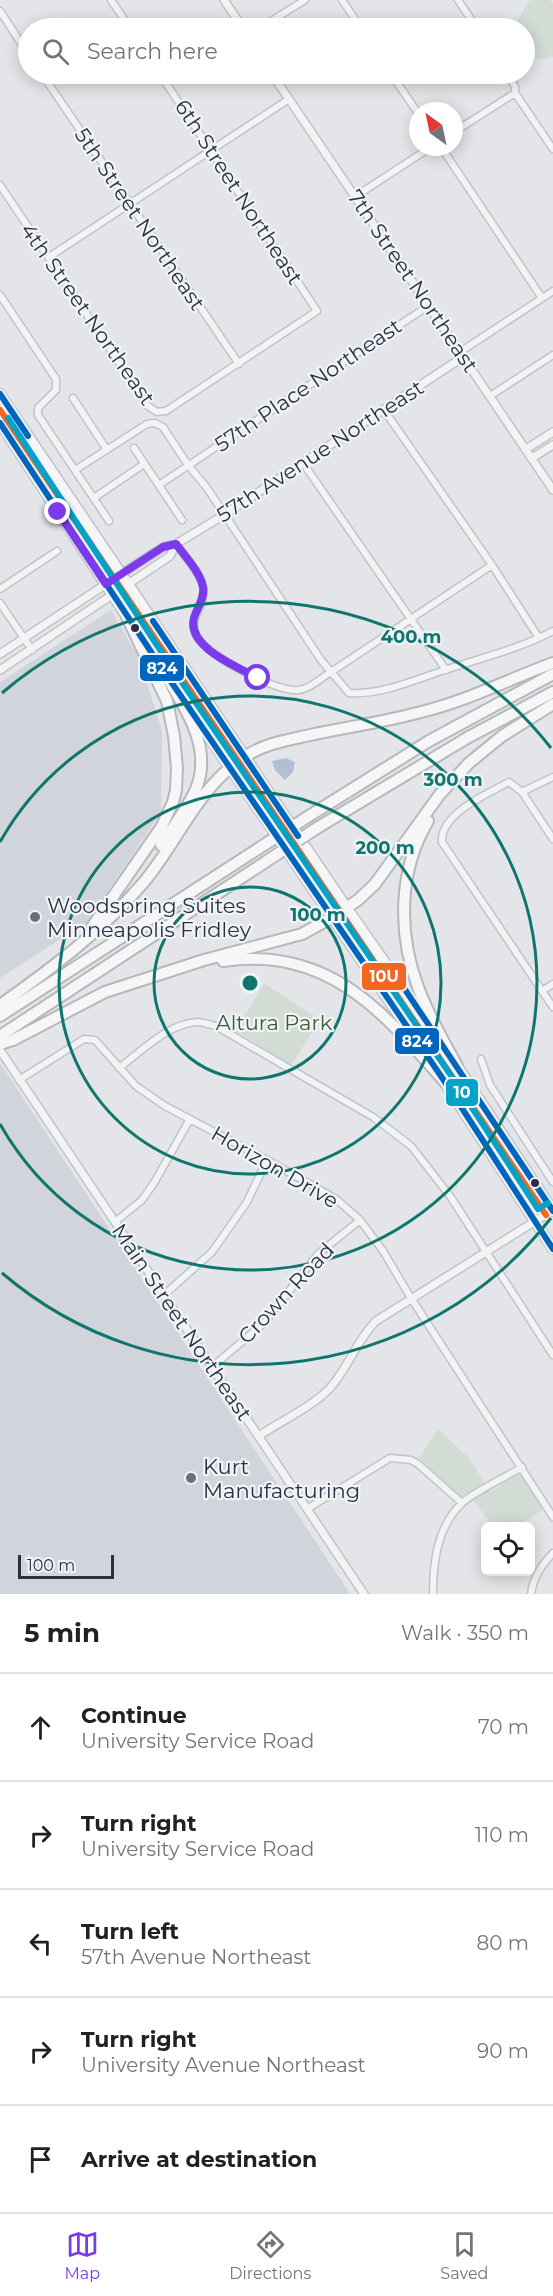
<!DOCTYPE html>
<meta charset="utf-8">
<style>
:root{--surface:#fff;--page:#f2f2f2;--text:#202124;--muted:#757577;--line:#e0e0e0;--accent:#7c3aed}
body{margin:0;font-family:Montserrat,sans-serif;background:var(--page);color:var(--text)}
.controls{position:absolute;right:18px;bottom:18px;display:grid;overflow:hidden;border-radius:9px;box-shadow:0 3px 15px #0003}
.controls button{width:54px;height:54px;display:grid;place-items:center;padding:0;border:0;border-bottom:2px solid var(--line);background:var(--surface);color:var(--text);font:30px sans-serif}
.compass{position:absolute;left:409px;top:102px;width:54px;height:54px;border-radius:50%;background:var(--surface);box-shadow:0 3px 15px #0003;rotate:327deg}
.scale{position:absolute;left:18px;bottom:15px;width:96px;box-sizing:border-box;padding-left:6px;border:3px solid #2a3041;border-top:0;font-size:16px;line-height:21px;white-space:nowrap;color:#2a3041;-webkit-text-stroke:4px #f1f3f7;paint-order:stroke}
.stop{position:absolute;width:18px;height:18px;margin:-14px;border:4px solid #7c3aed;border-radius:50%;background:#fff}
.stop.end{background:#7c3aed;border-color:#fff;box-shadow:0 2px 6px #0008}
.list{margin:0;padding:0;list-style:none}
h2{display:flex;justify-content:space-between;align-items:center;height:78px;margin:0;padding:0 24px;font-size:26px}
h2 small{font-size:20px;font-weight:400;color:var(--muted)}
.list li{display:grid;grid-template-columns:39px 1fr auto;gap:18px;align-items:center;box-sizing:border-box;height:108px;padding:0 24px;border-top:2px solid var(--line)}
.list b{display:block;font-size:22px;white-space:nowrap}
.list p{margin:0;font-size:20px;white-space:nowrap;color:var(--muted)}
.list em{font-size:20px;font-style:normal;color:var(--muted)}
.icon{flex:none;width:33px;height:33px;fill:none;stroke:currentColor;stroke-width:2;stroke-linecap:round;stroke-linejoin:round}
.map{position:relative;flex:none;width:553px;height:1594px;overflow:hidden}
.search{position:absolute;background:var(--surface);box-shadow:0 3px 15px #0003;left:18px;right:18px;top:18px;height:66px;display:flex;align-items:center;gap:15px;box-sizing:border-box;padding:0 21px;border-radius:33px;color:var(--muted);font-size:22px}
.sheet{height:618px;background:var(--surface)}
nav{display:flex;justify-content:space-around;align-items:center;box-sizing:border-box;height:84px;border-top:2px solid var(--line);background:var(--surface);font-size:16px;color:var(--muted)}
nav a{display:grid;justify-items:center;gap:3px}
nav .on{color:var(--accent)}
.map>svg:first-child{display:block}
.built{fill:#d1d4db}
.green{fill:#d2dcd4}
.water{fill:#b2bed2}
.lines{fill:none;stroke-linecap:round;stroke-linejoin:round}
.minor-casing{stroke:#c1c3c6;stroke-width:9}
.tertiary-casing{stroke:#c1c3c6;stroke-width:10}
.primary-casing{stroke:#c0c2c6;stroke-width:12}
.motorway-casing{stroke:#b5b8bd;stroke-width:14}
.minor{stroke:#f2f3f5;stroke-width:6}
.tertiary{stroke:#f2f3f5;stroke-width:7}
.primary{stroke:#f6f6f7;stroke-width:9}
.motorway{stroke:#f6f6f7;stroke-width:10}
.motorway-bridge-casing{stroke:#b5b8bd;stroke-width:14;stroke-linecap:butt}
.motorway-bridge{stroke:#f6f6f7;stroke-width:10}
.bus-1-casing{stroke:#f1f3f7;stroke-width:10}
.bus-2-casing{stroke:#f1f3f7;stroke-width:10}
.bus-3-casing{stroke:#f1f3f7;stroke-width:10}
.bus-1{stroke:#0065bd;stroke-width:6}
.bus-2{stroke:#f26522;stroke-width:6}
.bus-3{stroke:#02a3c7;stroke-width:6}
.route{stroke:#7c3aed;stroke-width:8}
.ring{fill:none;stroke:#0f766e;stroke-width:3}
.bus-dot{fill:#2a3041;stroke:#f1f3f7;stroke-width:2}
.poi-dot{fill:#6b6f7b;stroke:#f1f3f7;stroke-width:2}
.labels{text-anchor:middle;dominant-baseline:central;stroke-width:4.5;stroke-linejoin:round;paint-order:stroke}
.street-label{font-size:21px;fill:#2a3041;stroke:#f1f3f7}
.poi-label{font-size:21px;fill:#2a3041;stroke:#f1f3f7;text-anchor:start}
.park-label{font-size:21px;fill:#3b5d37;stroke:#f1f3f7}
.centre{fill:#0f766e;stroke:#f1f3f7;stroke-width:3}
.ring-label{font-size:18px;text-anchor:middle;font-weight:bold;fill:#0f766e;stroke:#f1f3f7;stroke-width:4.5;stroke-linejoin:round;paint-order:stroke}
.line-badge{stroke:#f1f3f7;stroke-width:2}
.badge-label{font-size:16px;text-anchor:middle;font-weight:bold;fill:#fff}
</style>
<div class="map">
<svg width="553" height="1594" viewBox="0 0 553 1594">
<rect width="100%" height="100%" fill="#e3e5e8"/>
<path class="built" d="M111,610l28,48 23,73 -1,81 -74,110 -87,56v-296z
M0,1063l350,531h-350z"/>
<path class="green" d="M530,0h20l3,3v54l-8,2 -20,-3 -1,-28h-11z
M264,983l56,37 -29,45 -55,-34z
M438,1429l31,29 21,34 28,-18 5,2 21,33 -27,17h-24l-23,-30 -4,3 -7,-1 -40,-40z"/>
<path class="water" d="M286,758l9,4 -2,10 -8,8 -10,-10 -3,-9z"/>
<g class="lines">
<g class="minor-casing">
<path id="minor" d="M111,0l19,28
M342,0l19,28
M458,0l19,28
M0,11l28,43
M260,28l45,-28
M42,74l197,290
M391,74l27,39
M508,74l7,13v6l38,56
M454,132l61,-39
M441,147l101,151
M0,185l148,221 9,6 9,-1 151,-100 -157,-237
M356,196l75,-49
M49,257l240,-158
M0,295l56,84v11l-18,18v7l71,106
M460,352l93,-61
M490,396l63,-41
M73,398l34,52
M384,410l108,155 47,73
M134,448l48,72
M303,463l143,207
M75,470l72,-46 8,-1 8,4 25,38 19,23 114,172 28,33c34,2 67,-14 99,-24 36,-12 71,-20 105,-38
M159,485l269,-179
M94,498l50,-34
M176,544c8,12 24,28 27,42 4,18 -15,31 -7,49 9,20 81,58 103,55 11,-1 23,-13 32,-18l161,-107
M0,589l57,-38
M0,603l32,47
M522,792l31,-15
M553,839l-31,-47 -13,-10c-22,12 -69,32 -67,60l111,165
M542,991l11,-7
M481,1059l9,26 63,97
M119,1068c23,-17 48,-44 78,-46 6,0 14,3 19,4l157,91 38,29 39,50 103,159
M19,1080l65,-41 11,1 41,46 29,20 102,54 69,39 24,21 23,31 28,47 142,219
M115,1222l27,-22 12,-17 36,-64
M164,1295l48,-43 35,-50 20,-42
M212,1367l52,-44 54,-69 42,-34
M307,1509l83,-51 21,2 7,4 44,39
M433,1594c0,-32 4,-67 29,-91 12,-11 44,-26 60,-36
M531,1594c2,-17 10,-29 22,-41"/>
</g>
<g class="tertiary-casing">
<path id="tertiary" d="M224,0l19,28
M272,74l281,416
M526,449l27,-17
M532,458l21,-13
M0,654l132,-87 31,-20 13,-3 48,-29 239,-158
M0,670l170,-114 6,-12
M0,1050l364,544
M259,1436c22,-15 51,-28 70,-47 19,-20 27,-48 47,-68l177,-111"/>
</g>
<g class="primary-casing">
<path id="primary" d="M0,394l347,514 87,124
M0,423l130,199
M138,633l26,39
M189,708l239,350
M454,1061l99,150
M441,1077l112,172"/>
</g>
<g class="motorway-casing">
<path id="motorway" d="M309,816l120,-75 124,-67
M428,821c-30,50 -30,113 -10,166 10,28 25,53 39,79
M317,828l150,-90 86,-46
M161,845c12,-18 26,-36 35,-56 18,-44 -14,-85 -35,-122
M92,927l70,-101 11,-24 3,-12 1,-22 -3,-32 -7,-35 -40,-84
M223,961c106,-15 159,50 222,121
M0,1005c51,-36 103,-75 144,-123 35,-42 54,-96 102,-126 20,-13 42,-16 64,-21 37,-8 75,-13 111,-23 46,-11 88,-33 132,-49
M0,1016l267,-173
M0,1036l276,-181
M0,1044l13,-4 92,-48 99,-32 98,-26 29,-16 27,-18 17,-16 65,-90 29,-31 33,-27 51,-32"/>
</g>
<use href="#minor" class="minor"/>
<use href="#tertiary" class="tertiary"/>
<use href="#primary" class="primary"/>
<use href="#motorway" class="motorway"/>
<g class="motorway-bridge-casing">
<path id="motorway-bridge" d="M267,843l42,-27
M276,855l41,-27"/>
</g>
<use href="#motorway-bridge" class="motorway-bridge"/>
<g class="bus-1-casing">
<path id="bus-1" d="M0,394l28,42
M0,423l161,244 284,415 108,167
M153,621l145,215
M402,985l151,226"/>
</g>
<g class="bus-2-casing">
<path id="bus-2" d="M0,410l546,805"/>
</g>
<g class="bus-3-casing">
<path id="bus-3" d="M8,418l160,244 284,415 86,132 10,-6"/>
</g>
<use href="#bus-1" class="bus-1"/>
<use href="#bus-2" class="bus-2"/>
<use href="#bus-3" class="bus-3"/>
</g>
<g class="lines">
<path class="route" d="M58,512l48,72 57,-37 13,-3c9,12 24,28 27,43 2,11 -6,21 -9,31 -8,29 44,49 64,60"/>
</g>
<g class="ring">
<circle cx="250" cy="983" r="96"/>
<circle cx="250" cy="983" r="191"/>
<path d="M0 842A287 287 0 1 1 0 1124"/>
<path d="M551 1218A382 382 0 0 1 2 1273M2 693A382 382 0 0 1 551 748"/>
</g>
<g class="bus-dot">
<circle cx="135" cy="628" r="5"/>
<circle cx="535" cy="1183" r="5"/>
</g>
<g class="poi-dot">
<circle cx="35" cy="917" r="6"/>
<circle cx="191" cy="1478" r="6"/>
</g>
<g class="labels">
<g class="street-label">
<text transform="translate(239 192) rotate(57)">6th Street Northeast</text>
<text transform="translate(140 219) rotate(56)">5th Street Northeast</text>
<text transform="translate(413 281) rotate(56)">7th Street Northeast</text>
<text transform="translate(88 314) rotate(55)">4th Street Northeast</text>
<text transform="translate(308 385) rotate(-34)">57th Place Northeast</text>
<text transform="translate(320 451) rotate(-33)">57th Avenue Northeast</text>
<text transform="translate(275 1167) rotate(30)">Horizon Drive</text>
<text transform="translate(286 1293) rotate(-47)">Crown Road</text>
<text transform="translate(182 1322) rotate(56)">Main Street Northeast</text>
</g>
<g class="poi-label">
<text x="47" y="905">Woodspring Suites<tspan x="47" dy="24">Minneapolis Fridley</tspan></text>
<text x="203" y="1466">Kurt<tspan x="203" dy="24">Manufacturing</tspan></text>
</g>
<g class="park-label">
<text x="274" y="1022">Altura Park</text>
</g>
</g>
<circle cx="250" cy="983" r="9" class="centre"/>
<g class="ring-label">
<text x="411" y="643">400 m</text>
<text x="453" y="786">300 m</text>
<text x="385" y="854">200 m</text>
<text x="318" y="921">100 m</text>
</g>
<g class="line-badge">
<rect x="139" y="654" width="46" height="28" rx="6" fill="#0065bd"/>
<rect x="361" y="962" width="46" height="29" rx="6" fill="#f26522"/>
<rect x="394" y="1027" width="46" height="28" rx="6" fill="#0065bd"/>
<rect x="445" y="1078" width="34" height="29" rx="6" fill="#02a3c7"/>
</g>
<g class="badge-label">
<text x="162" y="674">824</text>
<text x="384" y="982">10U</text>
<text x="417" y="1047">824</text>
<text x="462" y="1098">10</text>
</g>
</svg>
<div class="controls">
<button><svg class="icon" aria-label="locate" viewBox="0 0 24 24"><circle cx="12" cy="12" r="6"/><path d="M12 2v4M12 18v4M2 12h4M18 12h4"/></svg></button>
</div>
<svg class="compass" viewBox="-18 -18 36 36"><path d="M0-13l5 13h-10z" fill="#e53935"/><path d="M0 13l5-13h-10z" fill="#757577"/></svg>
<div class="scale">100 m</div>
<div class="stop" style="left:258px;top:678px"></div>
<div class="stop end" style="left:58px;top:512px"></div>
<div class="search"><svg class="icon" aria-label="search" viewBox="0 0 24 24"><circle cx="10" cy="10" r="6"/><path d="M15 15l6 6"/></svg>Search here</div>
</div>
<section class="sheet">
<h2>5 min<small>Walk · 350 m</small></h2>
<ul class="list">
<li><svg class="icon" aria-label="ahead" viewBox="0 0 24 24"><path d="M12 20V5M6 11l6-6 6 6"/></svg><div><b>Continue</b><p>University Service Road</p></div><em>70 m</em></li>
<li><svg class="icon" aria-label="right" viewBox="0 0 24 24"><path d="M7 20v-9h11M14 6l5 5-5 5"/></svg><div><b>Turn right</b><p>University Service Road</p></div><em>110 m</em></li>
<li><svg class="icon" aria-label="left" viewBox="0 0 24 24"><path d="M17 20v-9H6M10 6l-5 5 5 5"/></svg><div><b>Turn left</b><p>57th Avenue Northeast</p></div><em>80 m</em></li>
<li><svg class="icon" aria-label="right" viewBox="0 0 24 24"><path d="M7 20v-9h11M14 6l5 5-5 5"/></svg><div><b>Turn right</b><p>University Avenue Northeast</p></div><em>90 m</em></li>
<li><svg class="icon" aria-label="arrive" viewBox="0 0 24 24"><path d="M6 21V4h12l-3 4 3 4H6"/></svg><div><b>Arrive at destination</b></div></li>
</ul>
</section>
<nav>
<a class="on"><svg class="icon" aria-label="map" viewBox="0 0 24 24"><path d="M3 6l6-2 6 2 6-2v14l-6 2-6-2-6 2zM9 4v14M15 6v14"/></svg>Map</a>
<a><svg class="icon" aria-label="directions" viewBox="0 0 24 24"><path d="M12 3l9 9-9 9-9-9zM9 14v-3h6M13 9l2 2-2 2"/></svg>Directions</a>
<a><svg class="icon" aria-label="saved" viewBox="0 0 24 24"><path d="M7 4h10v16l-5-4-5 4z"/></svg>Saved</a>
</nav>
